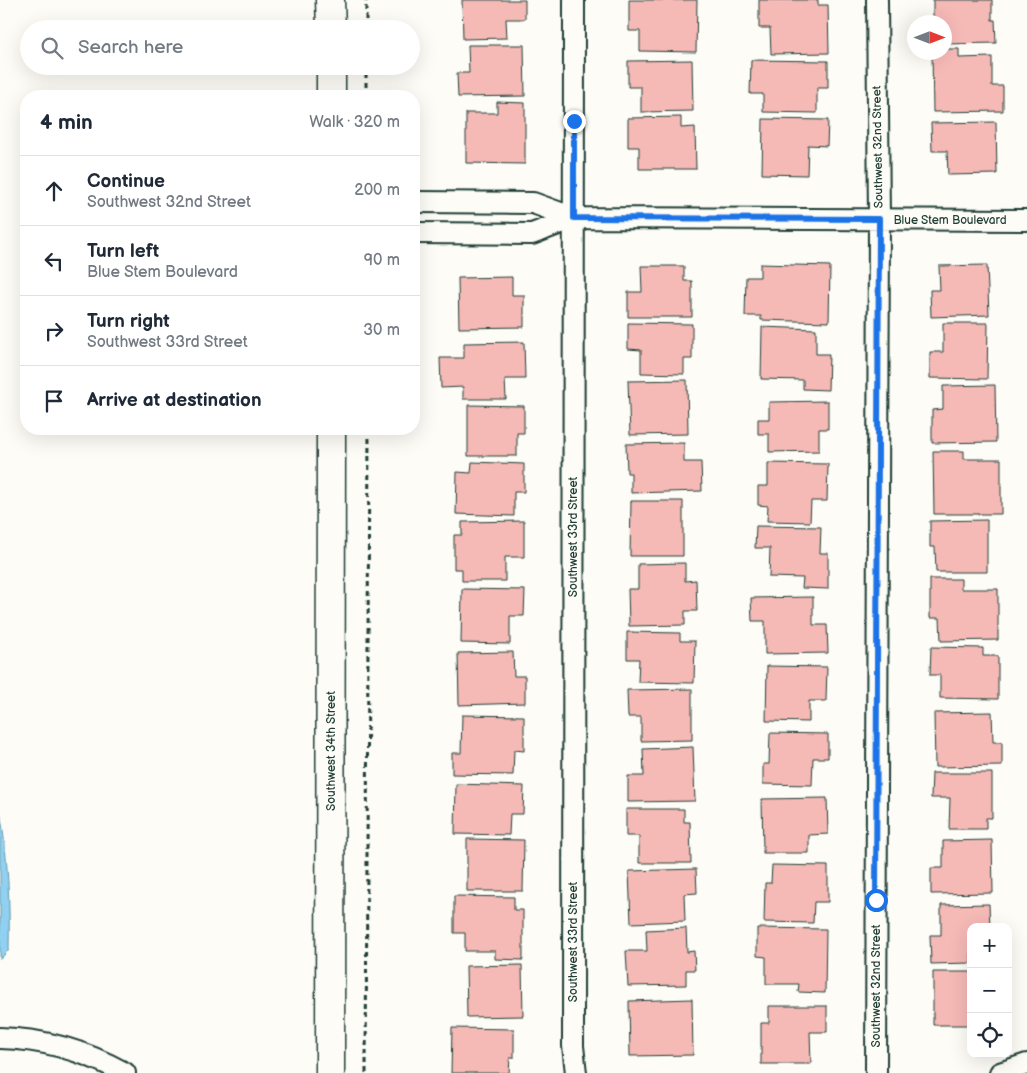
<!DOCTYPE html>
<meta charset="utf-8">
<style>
:root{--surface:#fff;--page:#f6f6f7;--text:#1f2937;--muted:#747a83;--line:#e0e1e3}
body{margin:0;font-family:"Balsamiq Sans",sans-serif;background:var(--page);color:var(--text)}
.controls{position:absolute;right:15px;bottom:15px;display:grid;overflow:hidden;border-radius:10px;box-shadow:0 5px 20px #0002}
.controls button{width:45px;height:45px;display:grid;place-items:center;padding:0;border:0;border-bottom:1px solid var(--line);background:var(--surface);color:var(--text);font:25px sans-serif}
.compass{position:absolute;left:907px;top:15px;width:45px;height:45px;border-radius:50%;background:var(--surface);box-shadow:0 5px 20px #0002;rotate:90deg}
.stop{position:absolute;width:15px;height:15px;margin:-11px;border:4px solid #1a73e8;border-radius:50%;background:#fff}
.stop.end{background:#1a73e8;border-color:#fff;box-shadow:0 1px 5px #0008}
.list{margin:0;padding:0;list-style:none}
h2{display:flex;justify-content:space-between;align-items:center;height:65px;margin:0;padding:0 20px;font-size:21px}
h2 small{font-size:16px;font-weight:400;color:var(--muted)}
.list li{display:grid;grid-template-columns:32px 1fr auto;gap:15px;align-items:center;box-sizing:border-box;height:70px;padding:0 20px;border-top:1px solid var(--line)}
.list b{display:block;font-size:19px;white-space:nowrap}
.list p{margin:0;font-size:16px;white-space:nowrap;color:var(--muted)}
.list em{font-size:16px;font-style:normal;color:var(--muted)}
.icon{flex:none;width:28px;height:28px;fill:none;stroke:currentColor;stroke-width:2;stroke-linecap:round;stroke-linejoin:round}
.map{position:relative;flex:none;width:1027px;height:1073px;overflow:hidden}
.search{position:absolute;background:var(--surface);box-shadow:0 5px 20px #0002;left:20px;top:20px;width:400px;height:55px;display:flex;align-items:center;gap:12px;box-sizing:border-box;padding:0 18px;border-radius:28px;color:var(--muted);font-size:19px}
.panel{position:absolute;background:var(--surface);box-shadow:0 5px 20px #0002;left:20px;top:90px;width:400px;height:345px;border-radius:20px}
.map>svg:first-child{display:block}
.water{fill:#90d0f1;stroke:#6395a5}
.building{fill:#f5b9b6;stroke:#1f3d34}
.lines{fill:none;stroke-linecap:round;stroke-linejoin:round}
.street-casing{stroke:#1f3d34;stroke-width:24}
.secondary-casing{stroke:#1f3d34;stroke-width:31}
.path{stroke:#1f3d34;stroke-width:3;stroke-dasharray:5 4;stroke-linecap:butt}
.street{stroke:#fdfcf7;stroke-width:20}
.secondary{stroke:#fdfcf7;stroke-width:28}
.route{stroke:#1a73e8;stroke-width:6}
.labels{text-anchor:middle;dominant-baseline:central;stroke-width:4;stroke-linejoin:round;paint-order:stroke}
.street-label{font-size:12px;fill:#1f3d34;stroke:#fdfcf7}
</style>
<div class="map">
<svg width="1027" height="1073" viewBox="0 0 1027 1073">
<rect width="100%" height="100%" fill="#fdfcf7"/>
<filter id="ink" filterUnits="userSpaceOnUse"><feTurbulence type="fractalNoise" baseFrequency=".02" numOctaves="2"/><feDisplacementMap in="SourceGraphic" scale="10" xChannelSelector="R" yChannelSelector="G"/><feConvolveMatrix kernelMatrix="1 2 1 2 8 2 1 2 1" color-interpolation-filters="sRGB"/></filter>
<g filter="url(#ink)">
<path class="water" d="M0,811c8,47 10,92 9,139l-9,9z"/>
<path class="building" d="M462,0h63v19h-19l1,19 -44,1z
M629,0h68l-1,52 -56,-1v-20h-11z
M759,0h59v5h10l1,48 -58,1 -1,-26h-11z
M933,0h59v20h3l1,23 -52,1v-22l-11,-2z
M468,45h56l1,51 -67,1 -1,-24h12z
M944,49h15v9l33,-1v29h11v25l-70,1 -1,-60h12z
M692,60l1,51 -52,1v-25h-13v-26z
M751,60l77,1v27h-11v25l-54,-1v-18h-13z
M497,102l28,1v61l-59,-1v-50h31z
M681,117v11l14,-1 1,42h-57v-22h-11v-29z
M763,119l65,1 -1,26 -19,-1 -1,30 -45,-1z
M996,122l1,52 -49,1 -1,-24h-15l-1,-28z
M760,264l70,2 -1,56 -68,-2v-4h-16l1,-39h14z
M987,265l2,50 -58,2 -1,-27h10l-1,-24z
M641,266h43v15h8v36h-64v-25h14z
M512,277v18h12v32l-65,1 -1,-50z
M628,323l64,1v35h-8v15l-43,-1v-23l-13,-1z
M943,323h45l-1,56 -57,-1v-26h13z
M762,327l54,2v25h13l-1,36 -25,-1v-9l-42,-1z
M524,342l1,37h-20l1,20h-43v-12l-22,1 -1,-30h24v-15z
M687,380l1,54 -58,1 -2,-54z
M995,385l1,57 -64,1v-33l11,-1v-23z
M828,401v28h-9v22l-50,1v-18h-11v-15h11v-17z
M468,405l56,1v27h-7v23h-49z
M684,443v19h17l1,29 -71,2v-20h-4l-1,-29z
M933,451h31v8h37v55h-67z
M472,462l52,2v28h-10v24l-58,-2 1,-42 14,1z
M768,463l60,1 -1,37h-16l-1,21 -43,-1 1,-15 -10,-1v-19h10z
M631,501h52v55h-53z
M987,520v52h-51l-1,-25h-5v-26z
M524,521v36h-19v24h-43v-12h-8v-34h8v-13z
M756,526l65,1 -1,26h8v36l-26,-1 1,-10 -34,-1 1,-29h-15z
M685,563v18l11,-1 1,31h-12v14l-56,1 -1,-37h10v-25z
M930,579h31v10h37v51l-57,1 -1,-23h-10z
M462,589l63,1 -1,26h-14v28l-49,-1z
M813,597v28h14l1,28 -63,1v-33h-13l-1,-23z
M627,632l53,1v8h15l-1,42 -56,-1 1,-23h-12z
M931,647l52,1v8h15v43l-58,-1v-23h-10z
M513,652l1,24h11v27l-66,2 -1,-52z
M767,666l60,1 -1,34h-17v21l-43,-1z
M692,689v51l-51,1v-24h-13l-1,-27z
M992,712l1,30h9v24l-67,1 -1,-54z
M462,715l62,1v35l-10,-1 -1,25 -61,-1v-21h9z
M770,733l58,1v24h-15l-1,27 -49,-1v-20h6z
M693,747l2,54 -67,1v-26h16l-1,-27z
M932,773h60v45h-6v11h-37l1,-31h-19z
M456,784l68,2 -1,28h-13l-1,21 -54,-1z
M827,798l1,36 -19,1v18h-46l-1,-54z
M626,809h58v13h6l1,41h-52v-27h-13z
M467,839l57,1 -1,51h-56z
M992,840l1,53 -62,1v-26h12v-27z
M772,865l56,1v36h-14l-1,21 -49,-1 1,-39h6z
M696,869l1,24 -13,1 1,27 -54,2 -2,-52z
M454,896l60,1v13h9v50l-28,-1v-8h-30v-18h-11z
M989,904l1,23h-19v36l-40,1 -1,-29h11v-30z
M686,928l1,24 7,-1 1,19h-9v15l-58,1 -2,-35h21l-1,-21z
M757,928l69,1 -1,64 -27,-1 1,-8h-33v-27l-9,-1z
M522,965l1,51 -56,1 -1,-51z
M933,972h38v53h-38z
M692,999l1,56 -63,1 -1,-55z
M769,1006h58v26h-17l1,32h-50v-41h8z
M452,1028l62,1v29h-4l-1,15h-58z"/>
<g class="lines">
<g class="street-casing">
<path id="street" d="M574,0l-1,1046 3,27
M414,202l119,1 41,15 453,2
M414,233l118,1 42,-16
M0,1038c44,1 87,14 125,35
M876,1073l3,-854 -2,-219
M1000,1073l27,-9"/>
</g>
<g class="secondary-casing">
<path id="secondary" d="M330,0l1,29
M331,66v30
M330,1073l1,-644"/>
</g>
<path class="path" d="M366,29v-29
M366,96v-30
M366,1073l3,-644"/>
<use href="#street" class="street"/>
<use href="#secondary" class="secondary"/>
</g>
</g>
<g class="lines" filter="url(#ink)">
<path class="route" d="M574,121v97l305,1 -3,681"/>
</g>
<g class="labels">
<g class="street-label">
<text transform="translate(878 147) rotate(-91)">Southwest 32nd Street</text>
<text x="950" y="220">Blue Stem Boulevard</text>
<text transform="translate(573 537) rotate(-90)">Southwest 33rd Street</text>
<text transform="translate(331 751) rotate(-90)">Southwest 34th Street</text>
<text transform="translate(573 942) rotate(-90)">Southwest 33rd Street</text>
<text transform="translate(876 986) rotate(-90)">Southwest 32nd Street</text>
</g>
</g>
</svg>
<div class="controls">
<button>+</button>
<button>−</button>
<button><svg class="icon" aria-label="locate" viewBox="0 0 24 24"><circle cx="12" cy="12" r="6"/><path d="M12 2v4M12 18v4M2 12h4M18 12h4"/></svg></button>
</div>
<svg class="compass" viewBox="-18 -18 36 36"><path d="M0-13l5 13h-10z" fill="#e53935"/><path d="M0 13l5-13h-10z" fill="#747a83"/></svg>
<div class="stop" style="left:876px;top:900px"></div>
<div class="stop end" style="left:574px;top:121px"></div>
<div class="search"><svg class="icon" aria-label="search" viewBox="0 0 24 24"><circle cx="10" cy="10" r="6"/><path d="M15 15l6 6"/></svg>Search here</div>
<section class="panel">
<h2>4 min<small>Walk · 320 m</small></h2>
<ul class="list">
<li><svg class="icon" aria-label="ahead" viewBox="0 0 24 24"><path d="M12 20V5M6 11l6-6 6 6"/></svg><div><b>Continue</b><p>Southwest 32nd Street</p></div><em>200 m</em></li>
<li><svg class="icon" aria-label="left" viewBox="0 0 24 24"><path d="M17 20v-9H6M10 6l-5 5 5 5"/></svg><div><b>Turn left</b><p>Blue Stem Boulevard</p></div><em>90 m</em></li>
<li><svg class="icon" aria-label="right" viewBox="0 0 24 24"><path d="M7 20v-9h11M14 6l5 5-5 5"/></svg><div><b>Turn right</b><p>Southwest 33rd Street</p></div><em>30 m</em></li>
<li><svg class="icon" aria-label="arrive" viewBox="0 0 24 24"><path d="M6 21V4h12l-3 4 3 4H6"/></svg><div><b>Arrive at destination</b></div></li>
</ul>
</section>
</div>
